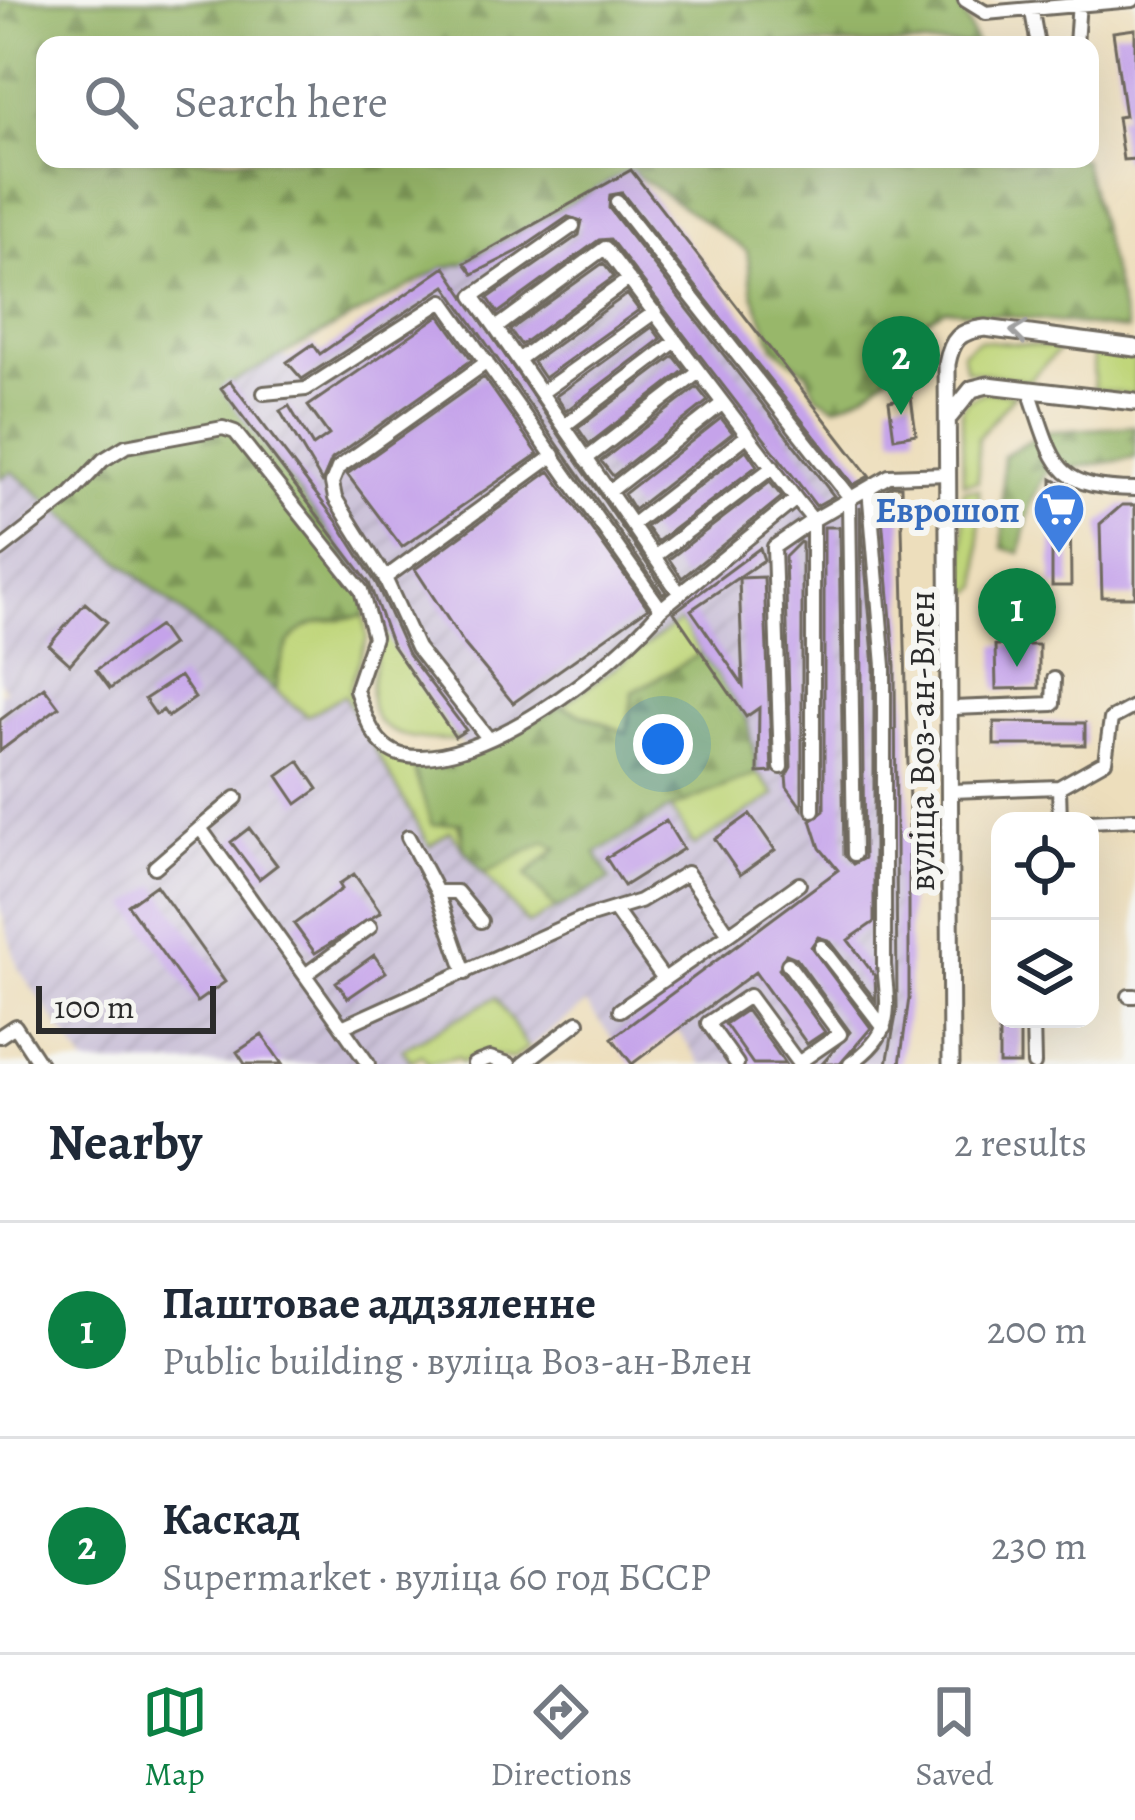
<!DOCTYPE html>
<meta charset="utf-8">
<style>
:root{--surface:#fff;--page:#f6f6f7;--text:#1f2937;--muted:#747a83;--line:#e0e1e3;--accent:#0b8043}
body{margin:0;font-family:Alegreya,serif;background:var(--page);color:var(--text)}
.controls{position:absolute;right:36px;bottom:36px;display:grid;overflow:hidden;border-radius:24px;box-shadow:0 12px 48px #0002}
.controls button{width:108px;height:108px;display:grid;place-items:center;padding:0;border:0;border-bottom:3px solid var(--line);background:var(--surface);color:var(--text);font:60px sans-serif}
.scale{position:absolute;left:36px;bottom:30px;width:180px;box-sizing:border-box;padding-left:12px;border:6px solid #2b2b2b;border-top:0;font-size:33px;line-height:42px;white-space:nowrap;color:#2b2b2b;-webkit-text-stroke:9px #f6f6f2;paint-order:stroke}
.you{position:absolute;left:663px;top:744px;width:42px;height:42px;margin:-30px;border:9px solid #fff;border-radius:50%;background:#1a73e8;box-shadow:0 0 0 18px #1a73e833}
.badge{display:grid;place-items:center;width:78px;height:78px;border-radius:50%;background:var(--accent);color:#fff;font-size:39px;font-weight:700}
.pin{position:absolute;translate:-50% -99px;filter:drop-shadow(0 3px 6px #0008)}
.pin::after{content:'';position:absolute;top:63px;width:42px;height:36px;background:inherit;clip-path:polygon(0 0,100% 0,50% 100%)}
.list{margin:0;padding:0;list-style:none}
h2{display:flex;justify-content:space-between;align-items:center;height:156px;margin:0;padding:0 48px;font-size:51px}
h2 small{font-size:39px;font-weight:400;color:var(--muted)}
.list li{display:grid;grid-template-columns:78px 1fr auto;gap:36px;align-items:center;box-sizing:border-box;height:216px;padding:0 48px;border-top:3px solid var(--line)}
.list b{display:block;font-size:45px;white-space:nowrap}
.list p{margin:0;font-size:39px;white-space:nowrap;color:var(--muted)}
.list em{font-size:39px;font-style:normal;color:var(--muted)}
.icon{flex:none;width:66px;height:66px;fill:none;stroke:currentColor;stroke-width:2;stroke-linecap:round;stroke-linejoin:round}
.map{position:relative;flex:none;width:1135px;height:1064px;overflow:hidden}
.search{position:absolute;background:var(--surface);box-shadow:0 12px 48px #0002;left:36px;right:36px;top:36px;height:132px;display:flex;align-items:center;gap:30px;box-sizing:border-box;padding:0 42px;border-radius:24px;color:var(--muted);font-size:45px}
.sheet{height:588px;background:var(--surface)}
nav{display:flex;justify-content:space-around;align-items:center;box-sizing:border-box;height:168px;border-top:3px solid var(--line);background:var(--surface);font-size:33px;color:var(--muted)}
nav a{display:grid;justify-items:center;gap:6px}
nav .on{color:var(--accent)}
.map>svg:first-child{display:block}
.industrial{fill:url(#industrial-furrows)}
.green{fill:#c0d67a;stroke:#768052;stroke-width:3}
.forest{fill:url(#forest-firs);stroke:#62714a;stroke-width:3}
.building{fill:#c5a3ea}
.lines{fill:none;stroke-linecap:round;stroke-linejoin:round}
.minor-casing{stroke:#6f6a5e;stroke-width:18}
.major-casing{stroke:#6f6a5e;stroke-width:21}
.minor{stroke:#fff;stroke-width:12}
.major{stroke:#fff;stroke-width:15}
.oneway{stroke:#a0a0a0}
.labels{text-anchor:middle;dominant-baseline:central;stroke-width:12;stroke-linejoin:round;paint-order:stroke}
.shop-label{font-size:36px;font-weight:bold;fill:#366cbe;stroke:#f6f6f2;text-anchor:end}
.street-label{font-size:36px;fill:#2b2b2b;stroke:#f6f6f2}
</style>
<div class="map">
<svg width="1135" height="1064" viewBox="0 0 1135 1064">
<defs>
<pattern id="industrial-furrows" width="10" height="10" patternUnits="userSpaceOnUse" patternTransform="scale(3)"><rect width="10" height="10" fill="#c9bfd7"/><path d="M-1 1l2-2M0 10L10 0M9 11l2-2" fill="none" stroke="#ada4b9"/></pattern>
<pattern id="forest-firs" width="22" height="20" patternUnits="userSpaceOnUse" patternTransform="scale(3)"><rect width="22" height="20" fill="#98b76a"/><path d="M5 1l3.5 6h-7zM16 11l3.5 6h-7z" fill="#7c9557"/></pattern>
</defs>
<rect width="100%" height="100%" fill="#f6f6f2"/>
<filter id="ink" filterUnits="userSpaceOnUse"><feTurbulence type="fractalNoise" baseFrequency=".00833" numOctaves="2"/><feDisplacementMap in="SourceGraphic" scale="24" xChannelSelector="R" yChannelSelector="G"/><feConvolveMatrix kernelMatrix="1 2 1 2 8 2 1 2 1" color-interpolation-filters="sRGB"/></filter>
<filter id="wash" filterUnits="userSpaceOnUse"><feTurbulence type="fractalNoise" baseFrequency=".004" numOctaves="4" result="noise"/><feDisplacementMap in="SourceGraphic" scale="48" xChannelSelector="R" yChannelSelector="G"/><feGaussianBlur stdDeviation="2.7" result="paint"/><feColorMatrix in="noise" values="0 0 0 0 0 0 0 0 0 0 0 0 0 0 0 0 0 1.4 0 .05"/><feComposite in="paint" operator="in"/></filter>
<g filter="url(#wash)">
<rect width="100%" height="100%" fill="#eddebc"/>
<path class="industrial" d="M631,170l238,306 11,9h21l8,513 -9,66h-198l-25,-34 -45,34 -46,-60 -58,44 -32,-51 -93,52 10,15h-328l-67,-96 -18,-61v-213l6,-4 -6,-9v-202l11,-8 296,245 37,-21 86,150 21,-14 76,93 82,-45 -13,-26 75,-45 24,38 79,-52 -16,-21 -12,-56 -155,-31 -67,44 -55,24 -77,-109 -25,-45 7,-6 -153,-206 51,-30h20l21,-14 8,9 124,-86 20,-4z"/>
<path class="green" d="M978,340l83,8 -33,33 -62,-11 -4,-18z
M1093,352l42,5v38l-41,-6z
M987,391l28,3 -37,44v43l-15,2 -1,-74 5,-9z
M979,489l1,97 -15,12 -2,-108z
M364,616l3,23 -18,51 29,57c41,16 81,55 85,101l-13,-17 -20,15 -86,-151 -37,21 -31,-25c9,-66 24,-68 88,-75z
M680,621l22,32 -69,39 -6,41 -66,-27z
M385,627l73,113c-97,2 -99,-28 -73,-113z
M758,773l17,22 -81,51 -23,-38z
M545,841l12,8 -31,26 30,34 -28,15 -44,-51z
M496,997l32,51 -16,11 -31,-7 -19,10 -4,-5 -30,7 -6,-9 -11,6 -9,-12z"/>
<path class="forest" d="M0,0h957l20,45h-932v114h1038l44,171 -182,-21 -24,14c-13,39 -47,71 -86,83l-18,-10 -11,-24 -32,-25 -21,-53 -6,-43 -117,-81 -165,93 -20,4 -223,121 153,207 -8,5 -3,16c-64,7 -79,9 -88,75l-264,-220 -12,7z
M1135,426v32l-89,14 -15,31 -11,50 -17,-5v-92l41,-24z
M702,653l44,64 12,56 -87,35 -75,45 14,27 -54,29 -30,-34 31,-27 -12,-6 -61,31 -21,-25 -2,-25 -29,2 -21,-65 66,-7 84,-47 66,27 6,-41z"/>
<g id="blocks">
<path class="building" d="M1135,29v130l-12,1 -6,-43 8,-1 -12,-84z
M631,170l238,306 -16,9 -231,-292 -12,2 -1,13 225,288 -18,10 -206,-267 -11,1 -101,73 -10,-15 91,-63 3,-14 -14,-4 -50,34 -45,23 -8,-11z
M603,263l11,14 -93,68 -11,-15z
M445,267l221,325 -3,2 -217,-308 -144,93 -15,-17 26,-18 7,10z
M627,294l12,16 -95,68 -11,-16z
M440,315l32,45 -140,99 -10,23 -42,-71 9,-5 24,40 16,-11 -21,-29z
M652,327l9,12 -95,72 -10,-15z
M674,356l11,14 -96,74 -11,-16z
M484,377l54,77 -136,93 -55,-73z
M230,381l106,139 40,63 32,71 58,76 -11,7 -63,-92 -23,-62 -148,-195z
M697,387l11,14 -95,75 -12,-15z
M911,397l5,37 -22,4 -5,-37z
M721,418l12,15 -99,77 -10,-16z
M746,450l11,16 -100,76 -11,-15z
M550,471l98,137 -135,95 -48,-58 -50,-76z
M1052,479l18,9 1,98h-19z
M770,482l12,15 -100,81 -13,-19z
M892,486h9l8,320v192l-9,66h-13l10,-54 -2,-344 -15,-172z
M1122,505h13v92h-33l-2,-73z
M860,506l14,160v256l-26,18 27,36 1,25 -48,-61 -10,-3 -7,10 60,81 -31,36h-18l28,-32 -54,-74 -10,-4 -7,15 46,63 -18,12 -52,-72 -123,92 -20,-26 226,-168 -18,-22 -9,-28 13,-10v-283h15l5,327 9,10 11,-6z
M800,542l2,1v265l-15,-21 -1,-11 5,-9 -6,-210z
M760,548l4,12 -73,50 52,75 -4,-107 25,-1 8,195 -14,1 1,-65 -13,9 -72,-105z
M85,603l22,19 -37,42 -21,-19z
M159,626l13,19 -62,44 -14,-19z
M995,645h44v43l-43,1z
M180,676l15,22 -27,19 -5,-7 -7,5 -11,-16z
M44,687l15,20 -59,44v-31z
M994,722l91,1v22h-91z
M299,761l19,28 -21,15 -19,-28z
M750,814l25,36 -35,25 -25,-36z
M666,821l17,28 -59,37 -18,-28z
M249,828l28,37 -18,14 -28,-37z
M354,874l27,38 -66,41 -21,-29 48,-35 -3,-5z
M156,885l69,97 -28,20 -69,-97z
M374,955l12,17 -38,26 -12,-16z
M746,1010l29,39 10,15h-32l-28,-40z
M999,1019h21v45h-21z
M262,1035l20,29h-37l-8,-12z"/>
</g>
</g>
<g filter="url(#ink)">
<use href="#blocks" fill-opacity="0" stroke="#6f6a5e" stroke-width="3"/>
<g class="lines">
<g class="minor-casing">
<path id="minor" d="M965,0l21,13 147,-13
M1032,12l6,33
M1076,45l3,-44
M617,202l234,297
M496,328l-23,-32 100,-70
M518,360l111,-81
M487,362l-149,106 -6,15 3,15 50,80 169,-123
M264,393l42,-4 137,-88 218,308 135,-110 17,21 76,-44 59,-2
M541,393l114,-81
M1032,399c23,68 24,89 103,90
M564,426l112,-85
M586,459l113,-87
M609,492l114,-89
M849,500l5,354
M813,520v290
M632,525l116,-90
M0,550l68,-53 35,-37 23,-14 97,-18 12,4 126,158 13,47 -18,53c8,24 18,58 46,65 77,18 214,-91 259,-146
M654,557l119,-90
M385,578l32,70 71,90
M680,594l-184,-266 109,-80 191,251
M953,708l100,-4 1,-25
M781,767l-7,-220 39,-27
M1059,787l1,34
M952,791l107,-4 46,-26 6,-42 24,-13
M236,798l-36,30 142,199
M1088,821l47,-2
M408,837l29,55 28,81
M155,867l45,-39
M437,892h20l24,29
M614,909l50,70
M729,934l70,-50
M821,947l63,81
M788,964l52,70 -42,29
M305,975l65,-48
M1129,996h6
M1033,1019l1,45
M0,1036l15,-10 25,38
M368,1064l-26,-37 239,-108 59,-18 47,-28 42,61 -109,76
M474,1064l16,-6 19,6
M523,1064l55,-42
M737,1064l-29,-41 41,-27 50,68
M850,1064c43,-30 39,-50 34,-99v-299l-15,-178"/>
</g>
<g class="major-casing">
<path id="major" d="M950,416l22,-27 16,-4 147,17
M951,1064l-4,-700c5,-25 12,-33 38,-36l150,20"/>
</g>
<use href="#minor" class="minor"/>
<use href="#major" class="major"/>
</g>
<defs><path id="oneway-chevron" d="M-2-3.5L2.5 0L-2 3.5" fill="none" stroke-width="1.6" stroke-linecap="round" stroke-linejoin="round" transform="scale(3)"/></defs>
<use class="oneway" href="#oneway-chevron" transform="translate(1019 332) rotate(-173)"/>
</g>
<defs>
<g id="supermarket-pin" transform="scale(2.7)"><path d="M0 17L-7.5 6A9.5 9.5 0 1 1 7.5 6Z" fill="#3f7fe0" stroke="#f6f6f2"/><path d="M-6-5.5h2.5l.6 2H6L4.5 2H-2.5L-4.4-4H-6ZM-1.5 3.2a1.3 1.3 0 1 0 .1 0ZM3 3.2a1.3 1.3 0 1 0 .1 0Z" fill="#fff"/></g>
</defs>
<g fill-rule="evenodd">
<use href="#supermarket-pin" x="1059" y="509"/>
</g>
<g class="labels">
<g class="shop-label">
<text x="1020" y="509">Еврошоп</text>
</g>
<g class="street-label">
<text transform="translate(921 741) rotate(-90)">вуліца Воз-ан-Влен</text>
</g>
</g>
</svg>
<div class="controls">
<button><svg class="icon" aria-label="locate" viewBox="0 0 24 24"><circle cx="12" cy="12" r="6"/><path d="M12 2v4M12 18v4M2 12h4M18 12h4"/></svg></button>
<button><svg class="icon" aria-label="layers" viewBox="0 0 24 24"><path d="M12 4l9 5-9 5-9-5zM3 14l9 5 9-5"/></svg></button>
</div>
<div class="scale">100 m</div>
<div class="you"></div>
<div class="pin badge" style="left:1017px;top:667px">1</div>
<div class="pin badge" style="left:901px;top:415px">2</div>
<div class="search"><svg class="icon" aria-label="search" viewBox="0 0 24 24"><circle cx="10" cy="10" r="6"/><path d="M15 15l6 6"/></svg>Search here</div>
</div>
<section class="sheet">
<h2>Nearby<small>2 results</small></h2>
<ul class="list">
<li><span class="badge">1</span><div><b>Паштовае аддзяленне</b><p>Public building · вуліца Воз-ан-Влен</p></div><em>200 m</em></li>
<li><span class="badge">2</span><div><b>Каскад</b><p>Supermarket · вуліца 60 год БССР</p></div><em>230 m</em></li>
</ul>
</section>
<nav>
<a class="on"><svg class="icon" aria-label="map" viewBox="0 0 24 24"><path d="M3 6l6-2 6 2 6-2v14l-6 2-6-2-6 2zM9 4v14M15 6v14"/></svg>Map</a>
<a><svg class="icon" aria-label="directions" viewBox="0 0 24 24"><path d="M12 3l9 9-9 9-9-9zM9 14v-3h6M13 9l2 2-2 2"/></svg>Directions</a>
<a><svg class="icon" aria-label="saved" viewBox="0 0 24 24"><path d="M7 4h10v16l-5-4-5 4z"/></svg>Saved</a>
</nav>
